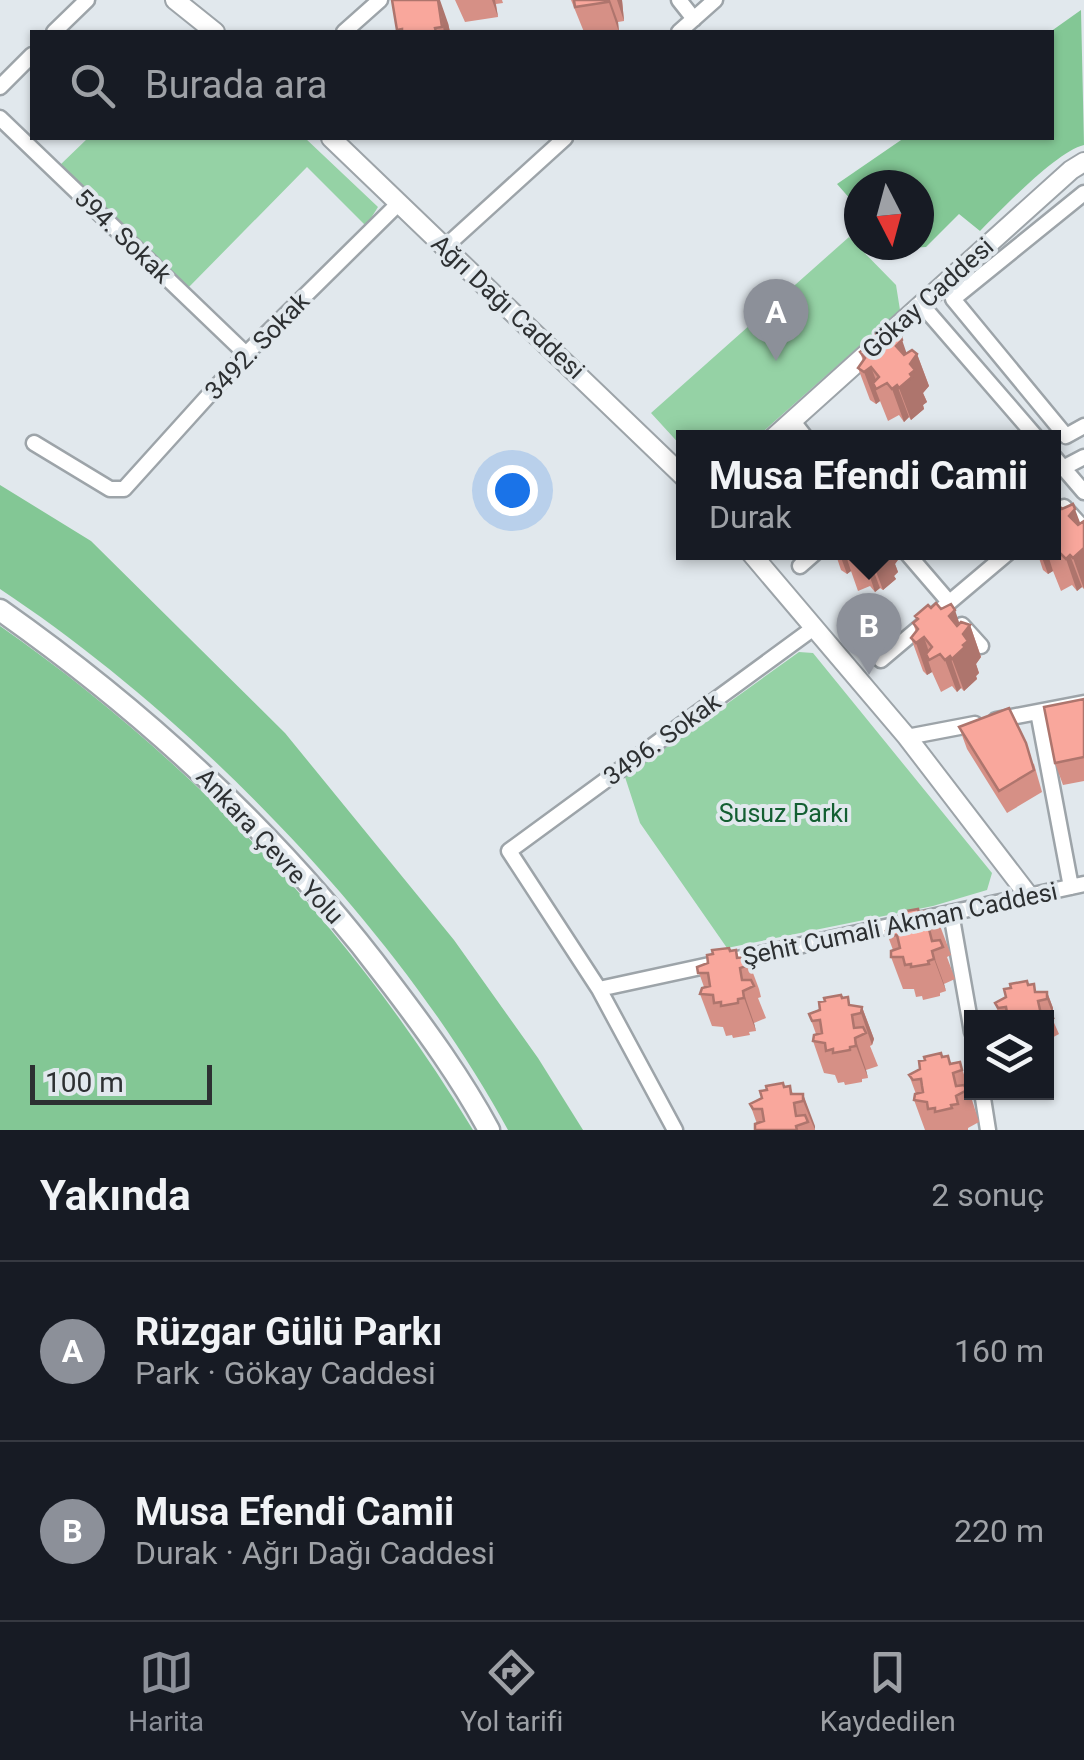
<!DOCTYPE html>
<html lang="tr">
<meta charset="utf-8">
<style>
:root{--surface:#171b24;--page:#20242c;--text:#f1f3f6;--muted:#9ea1a6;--line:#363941;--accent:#8c9099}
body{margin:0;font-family:Roboto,sans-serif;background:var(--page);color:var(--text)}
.controls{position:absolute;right:30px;bottom:30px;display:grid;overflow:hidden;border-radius:0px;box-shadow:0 2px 8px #0004}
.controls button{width:90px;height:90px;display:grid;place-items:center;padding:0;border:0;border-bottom:2px solid var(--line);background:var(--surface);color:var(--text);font:50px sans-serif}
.compass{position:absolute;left:844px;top:170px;width:90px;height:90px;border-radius:50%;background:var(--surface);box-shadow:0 2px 8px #0004;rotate:174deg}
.scale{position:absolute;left:30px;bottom:25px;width:182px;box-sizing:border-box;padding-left:10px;border:5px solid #2d3032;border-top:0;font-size:28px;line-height:35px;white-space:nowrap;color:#2d3032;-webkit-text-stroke:8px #e1e8ed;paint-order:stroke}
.you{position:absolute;left:512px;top:490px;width:35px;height:35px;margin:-25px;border:8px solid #fff;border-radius:50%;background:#1a73e8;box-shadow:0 0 0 15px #1a73e833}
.badge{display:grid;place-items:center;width:65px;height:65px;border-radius:50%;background:var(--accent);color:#fff;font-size:32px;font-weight:700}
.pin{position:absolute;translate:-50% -82px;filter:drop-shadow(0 2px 5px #0008)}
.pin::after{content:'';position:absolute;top:52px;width:35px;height:30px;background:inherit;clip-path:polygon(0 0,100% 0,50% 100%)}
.popup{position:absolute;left:676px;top:430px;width:385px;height:130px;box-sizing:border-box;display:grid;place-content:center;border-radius:0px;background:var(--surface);filter:drop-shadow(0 2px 8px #0005);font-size:32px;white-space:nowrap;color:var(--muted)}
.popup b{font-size:38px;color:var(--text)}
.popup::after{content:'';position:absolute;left:50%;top:100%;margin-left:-20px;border:20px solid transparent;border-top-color:var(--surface)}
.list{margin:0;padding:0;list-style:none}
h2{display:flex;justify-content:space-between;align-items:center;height:130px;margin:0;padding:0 40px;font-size:42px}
h2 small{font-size:32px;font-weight:400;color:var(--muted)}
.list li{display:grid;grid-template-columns:65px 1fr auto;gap:30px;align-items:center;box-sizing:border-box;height:180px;padding:0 40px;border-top:2px solid var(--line)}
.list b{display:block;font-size:38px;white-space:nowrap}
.list p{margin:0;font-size:32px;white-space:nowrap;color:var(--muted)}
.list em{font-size:32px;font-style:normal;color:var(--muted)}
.icon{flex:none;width:55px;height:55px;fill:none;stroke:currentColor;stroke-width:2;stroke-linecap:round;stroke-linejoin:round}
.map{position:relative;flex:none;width:1084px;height:1130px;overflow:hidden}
.search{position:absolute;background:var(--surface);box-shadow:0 2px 8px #0004;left:30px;right:30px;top:30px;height:110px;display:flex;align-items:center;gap:25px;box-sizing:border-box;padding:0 35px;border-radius:0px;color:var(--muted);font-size:38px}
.sheet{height:490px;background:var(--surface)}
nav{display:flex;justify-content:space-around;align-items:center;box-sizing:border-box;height:140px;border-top:2px solid var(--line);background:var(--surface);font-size:28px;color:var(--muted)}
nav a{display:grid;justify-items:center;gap:5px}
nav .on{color:var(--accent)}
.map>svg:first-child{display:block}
.green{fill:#95d2a5}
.forest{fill:#83c795}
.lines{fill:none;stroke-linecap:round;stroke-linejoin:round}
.minor-casing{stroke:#9da4a9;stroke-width:19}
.major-casing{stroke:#9da4a9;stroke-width:22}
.highway-casing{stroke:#9da4a9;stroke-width:25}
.minor{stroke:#fff;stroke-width:14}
.major{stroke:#fff;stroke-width:18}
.highway{stroke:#fff;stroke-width:20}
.wall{fill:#d69086}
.shaded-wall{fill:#ae756d}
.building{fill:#f9a79c;stroke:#ae756d;stroke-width:2.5}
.labels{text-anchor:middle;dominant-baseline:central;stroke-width:8;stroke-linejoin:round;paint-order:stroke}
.street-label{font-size:25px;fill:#2d3032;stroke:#e1e8ed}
.park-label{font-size:25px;fill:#135f32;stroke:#e1e8ed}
</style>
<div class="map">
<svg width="1084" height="1130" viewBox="0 0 1084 1130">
<rect width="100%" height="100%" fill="#e1e8ed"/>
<path class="green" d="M88,138h217l73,69 -12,19 -59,-59 -120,122 -128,-123z
M849,237l47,48 4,25 -143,127 -73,1v11l-33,-36z
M799,652l14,1 179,220 -5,17 -54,16 -206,42 -87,-125 -15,-46z"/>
<path class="forest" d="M1081,10l3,135c-27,6 -83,65 -104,86l-21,-17 -33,33 -33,2 -3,-4h29v-60h-60v24l-22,-25 67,-46h148l-2,-106z
M0,485l91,56 194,192 169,207 84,118 45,72h-75c-111,-204 -315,-413 -508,-541z
M0,626c191,133 353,305 473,504h-473z"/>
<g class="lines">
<g class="minor-casing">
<path id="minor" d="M679,0l15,19
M54,32l33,-32
M344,32l36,-32
M679,32l36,-32
M0,87l32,-32
M0,118l246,236
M1084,193l-131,106 113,137 18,-10
M445,247l120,-109
M921,304l116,134
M792,420l14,18
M34,443l76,46h14l122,-135 153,-151
M1054,457l30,35
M1063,468l21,-11
M1054,515l10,-8 20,22
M906,552l43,50
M800,566l16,-14
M962,625l19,21
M881,660l128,-108
M1038,712l33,175
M996,720l88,-17
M907,737l68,-13
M951,913l21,119
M599,989l485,-105
M982,1092l6,38
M675,1130l-76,-141 -90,-138 306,-224"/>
</g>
<g class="major-casing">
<path id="major" d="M175,0l40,32
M331,138l353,339
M773,438l298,-268 13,-8
M750,552l157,185 122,159"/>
</g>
<g class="highway-casing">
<path id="highway" d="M0,610c149,105 281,227 391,374 35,46 70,94 98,146"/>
</g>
<use href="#minor" class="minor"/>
<use href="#major" class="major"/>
<use href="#highway" class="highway"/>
</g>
<path class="wall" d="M392,0l56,23 2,9h-53z
M455,0h47l1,3 -7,1 2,13 -33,5z
M571,0h51l2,21 -6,1 1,10h-35z
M878,337l10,2 19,15h10l12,32 -6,7 4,9 -4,3 1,4 -13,11 -2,-3 -5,5 -5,-7 -11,6 -8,-20 -4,3 -6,-4 -12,-32 5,-7 -3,-9 4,-3 -1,-4z
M1062,509l18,14 4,-2v68l-2,-2 -5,4 -5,-6 -11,6 -8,-20 -5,3 -5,-4 -6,-18h17z
M835,552h64l1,5 -5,7 3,8 -4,4 2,3 -13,11 -3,-2 -5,4 -5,-6 -12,5 -7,-20 -4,3 -6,-4z
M931,608l10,1 18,15 11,1 11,32 -5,7 3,9 -3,3 1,3 -13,12 -3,-3 -4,4 -5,-6 -11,6 -9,-20 -5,3 -4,-4 -12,-33 5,-6 -3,-9 4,-3 -2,-4z
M1084,699v82l-21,4 -8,-22z
M959,727l75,37 8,28 -35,21 -40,-64z
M925,911l2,8 12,4 12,32 -4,2 8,22 -11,5 2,7 -6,2v3l-17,4 -1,-4 -6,1 -2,-8h-11l-12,-32 2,-7 -7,-19 33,-19z
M736,950l3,8 8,-1 12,32 2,8 -3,1 8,20 -12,5 2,8 -7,1 1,3 -17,3 -1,-3 -6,1 -3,-9 -11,-1 -12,-32 4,-7 -7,-20 33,-16z
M1028,985l9,7h10l6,16 -2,8 8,18 -11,6 1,8 -3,1v-31h-46l-5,-15z
M843,998l8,7 11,2 12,32 -2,6 -2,1 8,20 -12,4 2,8 -6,1v3l-17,3 -1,-3 -6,1 -3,-8 -11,-2 -11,-32 3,-7 -7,-20z
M948,1056l3,7 9,-1 19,60 -11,6v2h-43l-11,-30 2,-6 -7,-19 34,-18z
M790,1086l3,8h10l12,36h-60l2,-6 -7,-20 34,-17z"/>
<path class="shaded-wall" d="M438,0h2l8,23 2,9h-6z
M492,0h3l3,17z
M608,0h2l8,22 1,10z
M617,0h5l2,21z
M900,334l10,29 7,-9 12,32 -6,7 4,9 -4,3 1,4 -13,11 -12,-32 -3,-42z
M871,367l8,21 -6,-5 7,18 -4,3 -12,-32z
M897,385l12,32 -5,5 -12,-33z
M1073,504l11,29 -15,-17z
M1084,548v41l-11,-31z
M839,552h9l-1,7 4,12 -4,3z
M877,552h22l1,5 -5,7 3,8 -4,4 2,3 -13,11 -12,-32z
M1040,552h10l-1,6 4,13 -5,3z
M1070,555l12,32 -5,4 -11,-32z
M868,556l12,32 -5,4 -11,-33z
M955,610l8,24 7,-9 11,32 -5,7 3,9 -3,3 1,3 -13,12 -12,-32 -3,-43z
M924,637l7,21 -5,-4 6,18 -5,3 -11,-32z
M950,656l11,32 -4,4 -12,-32z
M932,951l12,33 2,7 -12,-32z
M743,991l11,32 2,8 -12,-33z
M1047,992l6,16v7l-6,-16z
M862,1007l12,32 -2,6 -11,-32z
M855,1038l11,32 2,8 -12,-32z
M803,1094l12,32v4l-12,-29z"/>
<path class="building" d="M392,0h46l4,27 -7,1 1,4h-34v-3l-5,1z
M574,0h34v2l-33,5z
M883,333l5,6 12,-5 2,6 -6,6 8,9 8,-5 5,4 -7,10 5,6 -5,4 2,3 -13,11 -2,-3 -5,4 -5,-6 -11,6 -3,-6 6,-6 -8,-10 -7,5 -6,-4 7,-10 -5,-6 5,-4 -2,-3 13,-11 2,3z
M763,432l5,6h-17l5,-5 2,3z
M1056,503l6,6 11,-5 2,5 -6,7 9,9 6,-4v27l-11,10 -3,-3 -4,4 -6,-6 -11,5 -2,-6h7v-47z
M877,552l-6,6 -3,-2 -4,3 -6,-5 -11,5 -2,-6z
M936,603l5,6 10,-5 4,6 -6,6 8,10 4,-4 9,3 -7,9 5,7 -5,4 2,2 -13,12 -2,-3 -5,4 -5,-6 -11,6 -3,-6 6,-7 -8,-10 -8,6 -5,-5 7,-9 -5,-6 5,-4 -3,-3 13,-11 3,3z
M1084,699v58l-29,6 -11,-56z
M1009,708l17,35 8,27 -35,21 -40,-64z
M918,909l1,3 6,-1 1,8 10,-1 3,5 -10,6 3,12 8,-1 3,7 -11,4 2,8 -6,2 1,3 -18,3v-3l-6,1 -2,-8h-12v-6l9,-3 -3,-13 -8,1 -3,-5 11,-6 -2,-8 7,-1 -1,-4z
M729,948l1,3 6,-1 1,8 10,-1 2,8 -9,3 2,12h9l3,6 -11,5 1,7 -6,1v4l-17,3v-4l-7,1 -1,-8 -13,-1 2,-6 8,-2 -2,-13h-10l-1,-6 11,-4 -1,-8 6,-1 -1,-4z
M1027,981l1,4 6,-1 1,8h12v7l-9,2 3,13 8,-1 4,5 -7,3v-3h-38l-2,-11 -8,1 -3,-5 11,-6 -2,-8 7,-1 -1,-4z
M841,995l1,3 6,-1 1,8 13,2 -1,6 -9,2 2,13 9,-1 3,6 -11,5 1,8 -6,1v3l-17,3v-4l-7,2 -1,-8 -12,-2 1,-6 8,-2 -2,-13 -8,1 -3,-7 11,-4 -1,-8 6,-1 -1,-3z
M941,1053l1,4 6,-1 2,8 10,-2 2,8 -9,3 3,13 8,-1 3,5 -11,6 2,8 -7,1 1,3 -17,4v-4l-7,1 -1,-7 -13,-2 1,-6 8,-2 -1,-6 -1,-7 -8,1 -4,-5 11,-6 -1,-8 6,-1 -1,-3z
M783,1083l1,4 6,-1 1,8h12v7l-9,2 2,13 9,-1 3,7 -12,4 1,4h-42v-6l9,-3 -2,-12h-9l-3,-5 12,-6 -2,-7 7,-1 -1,-4z"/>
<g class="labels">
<g class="street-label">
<text transform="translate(123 236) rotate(44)">594. Sokak</text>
<text transform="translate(928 298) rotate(-42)">Gökay Caddesi</text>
<text transform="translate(508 307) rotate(43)">Ağrı Dağı Caddesi</text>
<text transform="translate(257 346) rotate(-46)">3492. Sokak</text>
<text transform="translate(662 739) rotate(-36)">3496. Sokak</text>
<text transform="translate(270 846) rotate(47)">Ankara Çevre Yolu</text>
<text transform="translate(900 924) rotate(-12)">Şehit Cumali Akman Caddesi</text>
</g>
<g class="park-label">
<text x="784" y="813">Susuz Parkı</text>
</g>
</g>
</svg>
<div class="controls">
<button><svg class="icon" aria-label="layers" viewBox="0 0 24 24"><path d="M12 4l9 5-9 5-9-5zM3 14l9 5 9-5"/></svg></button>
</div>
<svg class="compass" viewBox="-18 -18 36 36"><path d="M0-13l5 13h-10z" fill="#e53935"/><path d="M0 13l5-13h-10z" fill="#9ea1a6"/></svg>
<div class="scale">100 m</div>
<div class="you"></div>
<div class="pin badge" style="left:776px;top:361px">A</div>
<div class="pin badge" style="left:869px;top:675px">B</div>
<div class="popup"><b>Musa Efendi Camii</b>Durak</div>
<div class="search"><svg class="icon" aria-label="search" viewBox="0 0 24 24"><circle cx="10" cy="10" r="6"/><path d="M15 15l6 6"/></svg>Burada ara</div>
</div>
<section class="sheet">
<h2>Yakında<small>2 sonuç</small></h2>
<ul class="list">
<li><span class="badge">A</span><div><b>Rüzgar Gülü Parkı</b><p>Park · Gökay Caddesi</p></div><em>160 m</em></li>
<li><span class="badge">B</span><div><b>Musa Efendi Camii</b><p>Durak · Ağrı Dağı Caddesi</p></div><em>220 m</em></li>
</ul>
</section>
<nav>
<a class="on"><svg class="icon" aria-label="map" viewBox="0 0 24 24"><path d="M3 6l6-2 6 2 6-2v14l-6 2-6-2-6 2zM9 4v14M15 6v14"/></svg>Harita</a>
<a><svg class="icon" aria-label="directions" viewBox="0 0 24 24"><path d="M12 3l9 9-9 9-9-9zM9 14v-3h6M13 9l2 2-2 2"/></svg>Yol tarifi</a>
<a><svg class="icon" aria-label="saved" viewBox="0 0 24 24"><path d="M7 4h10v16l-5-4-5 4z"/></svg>Kaydedilen</a>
</nav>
